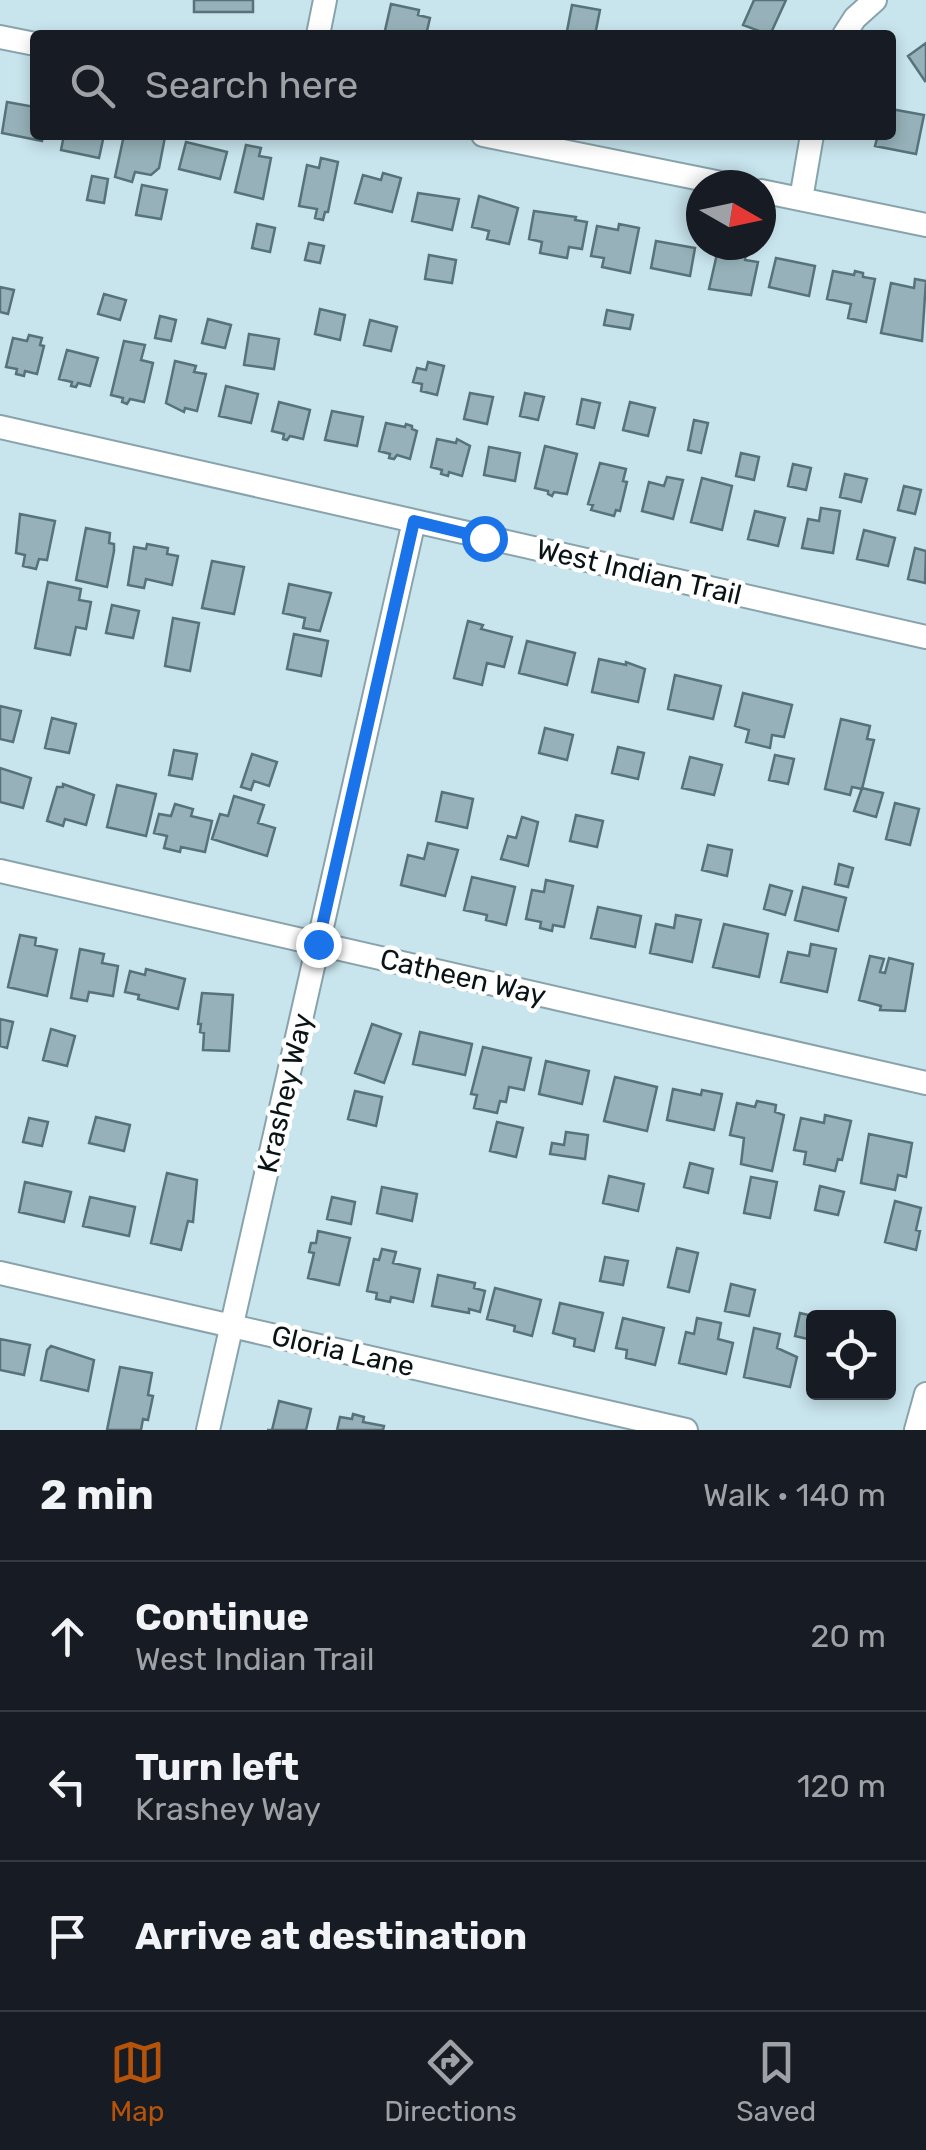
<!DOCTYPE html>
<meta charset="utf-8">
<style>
:root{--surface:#171b24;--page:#20242c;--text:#f1f3f6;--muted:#9ea1a6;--line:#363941;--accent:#b45309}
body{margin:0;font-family:Rubik,sans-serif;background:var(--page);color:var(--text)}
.controls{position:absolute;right:30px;bottom:30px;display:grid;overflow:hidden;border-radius:10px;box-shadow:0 5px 15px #0003}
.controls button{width:90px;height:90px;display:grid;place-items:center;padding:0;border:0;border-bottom:2px solid var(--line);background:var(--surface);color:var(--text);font:50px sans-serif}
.compass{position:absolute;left:686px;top:170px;width:90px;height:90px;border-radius:50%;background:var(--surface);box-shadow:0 5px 15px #0003;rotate:99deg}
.stop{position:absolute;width:30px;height:30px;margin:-22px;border:8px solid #1a73e8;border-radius:50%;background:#fff}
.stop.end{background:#1a73e8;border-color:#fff;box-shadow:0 2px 10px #0008}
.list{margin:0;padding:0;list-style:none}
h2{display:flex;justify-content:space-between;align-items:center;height:130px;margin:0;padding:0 40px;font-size:42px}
h2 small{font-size:32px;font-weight:400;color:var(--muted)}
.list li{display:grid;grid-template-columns:65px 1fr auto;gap:30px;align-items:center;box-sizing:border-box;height:150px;padding:0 40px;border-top:2px solid var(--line)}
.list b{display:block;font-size:38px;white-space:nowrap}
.list p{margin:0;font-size:32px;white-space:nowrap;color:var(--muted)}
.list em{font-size:32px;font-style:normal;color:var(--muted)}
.icon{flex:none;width:55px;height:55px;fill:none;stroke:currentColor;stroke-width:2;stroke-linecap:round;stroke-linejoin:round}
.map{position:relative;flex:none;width:926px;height:1430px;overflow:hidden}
.search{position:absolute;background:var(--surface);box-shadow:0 5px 15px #0003;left:30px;right:30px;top:30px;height:110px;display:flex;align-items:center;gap:25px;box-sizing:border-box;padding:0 35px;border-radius:10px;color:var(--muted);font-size:38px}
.sheet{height:580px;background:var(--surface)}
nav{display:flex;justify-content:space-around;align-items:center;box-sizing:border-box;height:140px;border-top:2px solid var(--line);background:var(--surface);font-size:28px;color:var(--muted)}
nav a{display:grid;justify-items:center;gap:5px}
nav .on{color:var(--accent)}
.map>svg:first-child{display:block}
.building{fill:#96b1b9;stroke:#587279;stroke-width:2.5}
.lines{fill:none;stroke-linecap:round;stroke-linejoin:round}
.minor-casing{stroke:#88a3ab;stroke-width:26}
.minor{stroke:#fff;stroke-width:22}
.route{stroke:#1a73e8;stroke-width:12}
.labels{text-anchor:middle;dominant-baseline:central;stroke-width:9;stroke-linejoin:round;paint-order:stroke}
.street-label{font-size:28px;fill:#0a1417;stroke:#fff}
</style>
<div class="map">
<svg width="926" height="1430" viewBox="0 0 926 1430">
<rect width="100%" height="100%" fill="#c8e4ed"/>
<path class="building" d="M194,0h59v12h-59z
M754,0h32l-16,35 -27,-10z
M391,4l28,6 -1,5 12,3 -4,17h-42z
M572,5l28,5 -5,25 -28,-4z
M926,43v37l-1,1 -17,-25z
M7,102l28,5v28h8l-1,6 -40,-8z
M891,109l33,6 -8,39 -41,-8 3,-11h13z
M64,135h40l-5,23 -38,-8z
M124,135l41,2 -6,31 -8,7 -16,-3 -3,10 -17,-5z
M186,142l41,10 -7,27 -41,-10z
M246,145l15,3 -2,8 12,2 -8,41 -28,-7z
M321,158l17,4 -10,50h-3l-2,8 -8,-2 2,-9 -18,-3 8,-41 12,3z
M383,173l18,5 -9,34 -37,-9 8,-28 18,5z
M92,176l16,3 -4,24 -17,-3z
M142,185l25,5 -6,29 -25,-4z
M418,193l41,6 -7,31 -40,-9z
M479,196l39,12 -9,36 -22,-5 2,-8 -17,-4z
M534,211l42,6 -1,3 12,2 -5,27 -13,-2 -2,11 -27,-5 2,-11 -13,-3z
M257,224l18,4 -5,24 -18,-4z
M619,224l20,4 -9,45 -28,-6 2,-9 -13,-2 6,-30 21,4z
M656,241l39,7 -5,28 -39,-8z
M309,243l15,3 -4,17 -15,-3z
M719,245h20l-1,7 8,2 -1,6 13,2 -7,33 -42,-6z
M429,255l27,5 -4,23 -27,-4z
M776,258l39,8 -6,30 -40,-9z
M833,271l21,4 1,-4 8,2v4l12,2 -9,43 -18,-4 3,-14 -24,-5z
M915,279l11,2 -4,60 -41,-8 10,-50 23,5z
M0,287l14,3 -6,24 -8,-2z
M104,294l22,6 -6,20 -22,-6z
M320,309l25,6 -5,25 -25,-6z
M607,310l26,5 -3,14 -26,-4z
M160,316l16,4 -5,21 -16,-3z
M208,319l23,6 -6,23 -23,-5z
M370,320l27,7 -6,24 -27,-6z
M249,334l30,5 -5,30 -30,-4z
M29,335l13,3 -2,7 4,1 -7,28 -12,-3 -1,5 -8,-2 1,-5 -11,-2 7,-29 14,3z
M124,341l21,4 -4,15 12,3 -9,39 -14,-3 -3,5 -5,-2 1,-4 -12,-3z
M67,350l31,8 -8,28 -12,-3 -2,4 -5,-1 1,-4 -13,-3z
M175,361l21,5 -2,6 12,2 -9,37 -12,-3 -1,4 -18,-9z
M428,362l16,4 -7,29 -16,-4 1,-7 -9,-2 4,-14 9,2z
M226,386l32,8 -7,29 -32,-7z
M470,393l23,4 -6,27 -23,-5z
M525,393l19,4 -6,23 -18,-4z
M582,399l18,4 -6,25 -17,-4z
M279,402l31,8 -7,29 -13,-3 -3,4 -4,-1 1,-5 -12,-3z
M630,402l25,6 -7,28 -25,-6z
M332,411l31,6 -6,29 -32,-6z
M694,420l14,3 -7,30 -13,-3z
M386,423l19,4 1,-3 6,2v3l5,2 -7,28 -13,-4 -3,4 -5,-1 1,-4 -11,-3z
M437,439l19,4 1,-4 13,7 -8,30 -13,-4 -1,4 -7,-2 1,-4 -11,-3z
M545,446l32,8 -10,40 -13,-2 -2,4 -4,-2v-3l-13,-3z
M489,447l31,6 -5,28 -31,-6z
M741,453l18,4 -5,23 -18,-4z
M600,463l26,6 -3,12 4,1 -7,29 -4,-1 -2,6 -23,-6 2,-5 -5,-1z
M793,464l18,4 -5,22 -18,-4z
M845,474l22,5 -6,23 -21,-5z
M667,477l16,3 -10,39 -31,-8 7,-29 15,4z
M702,478l30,8 -10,44 -31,-8z
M904,486l17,4 -6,24 -17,-4z
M821,508l19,3 -7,42 -31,-5 6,-29 11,2z
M755,511l30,7 -7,28 -30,-7z
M20,514l35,7 -8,39 -8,-1 -3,10 -13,-3 2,-11 -9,-2z
M86,528l24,5 -1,10 5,1v7l-7,36 -31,-7z
M864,530l31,8 -7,28 -31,-7z
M147,544l21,4 -1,6 11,2 -6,29 -26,-6 -2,9 -16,-3 6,-38 12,2z
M915,548l11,3 -1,32 -17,-4z
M212,561l32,6 -10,47 -32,-6z
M48,582l33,7 -2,11 12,2 -5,27 -10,-2 -6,28 -35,-7z
M289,584l42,9 -11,38 -17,-3 2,-10 -22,-5z
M112,605l27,6 -6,27 -27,-5z
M173,618l26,5 -9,48 -25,-5z
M468,621l15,4 -2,4 31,8 -8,30 -17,-4 -5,22 -28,-7z
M294,634l34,7 -7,35 -34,-7z
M527,641l48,12 -8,32 -48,-12z
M599,659l27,6v-3l19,7 -7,33 -46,-10z
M675,675l46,11 -8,33 -45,-10z
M743,693l49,12 -8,32 -12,-2 -2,13 -24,-6 3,-12 -14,-4z
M0,706l21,5 -8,31 -13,-3z
M52,718l24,6 -7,29 -24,-5z
M841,719l29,7 -3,13 7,1 -12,49 -10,-2 -2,8 -25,-6z
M545,728l28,7 -6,25 -28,-7z
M618,747l26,6 -6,26 -26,-6z
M174,750l23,4 -5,25 -23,-4z
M252,754l25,8 -8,24 -15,-5 -3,9 -10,-3z
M775,755l19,4 -6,25 -19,-4z
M690,757l32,8 -8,30 -32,-7z
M0,768l31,10 -8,30 -23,-6z
M63,784l31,11 -8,30 -21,-6 -2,7 -16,-5 10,-34h6z
M117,785l39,9 -10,42 -39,-9z
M862,788l21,5 -7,24 -22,-6z
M442,792l31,7 -6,29 -31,-7z
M234,796l30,9 -6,18 17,5 -8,28 -55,-17 8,-25 8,2z
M895,803l24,6 -9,36 -24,-6z
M175,804l18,5 -2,7 21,5 -7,31 -24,-5 -1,5 -16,-4 3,-12 -13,-3 5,-19 12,2z
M576,815l27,6 -6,26 -27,-6z
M522,817l16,5 -10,44 -27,-7 7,-23 8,2z
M428,843l30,7 -13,46 -44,-11 7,-30 16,4z
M708,845l24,5 -5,26 -25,-6z
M839,864l14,4 -5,19 -13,-3z
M472,877l43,10 -9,38 -20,-5 1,-5 -23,-5z
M546,880l27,6 -9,41 -11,-2 -1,6 -12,-3 1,-6 -15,-3 6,-29 12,2z
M770,885l22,6 -7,24 -21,-6z
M803,887l43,11 -8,33 -43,-11z
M598,907l43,9 -6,31 -44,-9z
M676,915l25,5 -9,42 -42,-9 6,-29 18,4z
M724,924l44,10 -9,43 -46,-10z
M20,935l16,3 -1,7 22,5 -10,46 -39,-9z
M811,944l25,5 -9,43 -46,-10 7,-30 21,4z
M80,949l24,5 -2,9 16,3 -5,30 -24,-4 -2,9 -16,-3z
M870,956l14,3 -4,13 5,1 4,-15 24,6 -8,47 -25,-1 1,-4 -22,-6z
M146,969l39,10 -7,30 -40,-10 1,-4 -14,-3 5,-21 15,4z
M202,993l31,2 -4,56 -26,-1 1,-17 -4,-1 1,-8h-3z
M0,1019l13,3 -6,26 -7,-2z
M372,1024l29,10 -17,49 -29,-10z
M51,1029l24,7 -8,30 -24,-6z
M420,1032l52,12 -7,31 -52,-11z
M483,1047l48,11 -7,32 -15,-3 -3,15 -6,-1 -3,12 -23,-5 3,-13 -6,-1z
M546,1061l43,10 -7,33 -43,-10z
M615,1077l42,10 -10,44 -43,-10z
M673,1089l28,6 1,-5 20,4 -8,36 -47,-10z
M355,1091l27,6 -6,29 -28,-7z
M757,1101l19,4 -1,7 9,3 -12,56 -31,-7 3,-26 -14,-3 7,-32 18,4z
M825,1115l26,6 -9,39 -4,-1 -3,12 -31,-7 2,-12 -12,-2 7,-32 23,5z
M96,1117l34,8 -6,26 -35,-8z
M29,1118l19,4 -6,24 -19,-4z
M497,1122l26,6 -7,29 -26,-6z
M566,1132l22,3 -3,24 -35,-5 2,-11 12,2z
M869,1134l43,9 -6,34 -8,-2 -3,15 -34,-7z
M690,1163l23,6 -5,24 -24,-6z
M167,1173l30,7 -4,42 -5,-1 -7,29 -30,-7z
M609,1176l35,8 -6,27 -35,-8z
M751,1177l26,5 -7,36 -26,-5z
M25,1182l46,10 -7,30 -45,-10z
M820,1186l24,6 -6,23 -23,-5z
M382,1187l35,7 -5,27 -35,-8z
M90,1197l45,10 -6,29 -46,-10z
M332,1197l23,5 -4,22 -24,-5z
M895,1201l26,7 -5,22 4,1 -4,19 -31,-8z
M318,1231l32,7 -11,47 -31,-7 6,-25 -5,-1 2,-9h5z
M677,1248l21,5 -9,39 -21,-5z
M382,1249l14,3 -3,11 27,6 -7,33 -22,-5 -1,5 -14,-3 1,-6 -10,-2 7,-32 5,1z
M605,1257l23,4 -5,24 -23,-4z
M438,1275l37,8 -1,5 11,3 -5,21 -11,-3v4l-37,-7z
M731,1284l24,6 -6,26 -24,-5z
M495,1288l46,12 -9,36 -18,-5 1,-5 -28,-7z
M560,1303l43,10 -9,38 -20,-5 1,-7 -22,-6z
M800,1313l17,4 -3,1 -2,22 -17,-4z
M623,1318l41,10 -9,37 -29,-7 1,-8 -11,-2z
M697,1318l24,5 -3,16 15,4 -7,31 -47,-11 7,-31 8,2z
M754,1328l26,6 -3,14 20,9 -7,30 -46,-10z
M0,1339l30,6 -6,30 -24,-5z
M51,1346l43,14 -6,31 -47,-11 6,-30z
M120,1367l32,6 -4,22 5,1 -5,24 -5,-1 -2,11h-34z
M279,1401l32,8 -5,21h-39h5z
M353,1414l11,3 -1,5 21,4 -1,4h-46l3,-13 12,2z"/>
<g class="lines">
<g class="minor-casing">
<path id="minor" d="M318,35l7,-35
M844,35l11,-17 20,-18
M0,37l35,7
M483,135l248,50
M761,191l165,34
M801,199l11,-64
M0,427l926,210
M0,871l926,212
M0,1273l686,157
M208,1430l206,-909
M916,1430l10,-36"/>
</g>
<use href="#minor" class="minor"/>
</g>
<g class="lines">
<path class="route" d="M318,944l96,-423 70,17"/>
</g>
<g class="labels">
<g class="street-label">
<text transform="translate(639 572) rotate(13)">West Indian Trail</text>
<text transform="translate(463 977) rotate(13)">Catheen Way</text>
<text transform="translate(285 1093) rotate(-77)">Krashey Way</text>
<text transform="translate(343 1351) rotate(13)">Gloria Lane</text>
</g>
</g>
</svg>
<div class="controls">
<button><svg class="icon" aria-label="locate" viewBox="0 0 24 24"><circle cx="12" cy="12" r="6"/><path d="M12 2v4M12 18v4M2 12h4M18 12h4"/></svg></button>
</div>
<svg class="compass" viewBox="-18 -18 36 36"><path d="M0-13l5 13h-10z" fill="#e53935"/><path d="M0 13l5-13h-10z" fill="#9ea1a6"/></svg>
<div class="stop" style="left:484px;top:538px"></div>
<div class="stop end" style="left:318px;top:944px"></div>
<div class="search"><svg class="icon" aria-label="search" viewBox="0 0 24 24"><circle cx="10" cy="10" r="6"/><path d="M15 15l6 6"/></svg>Search here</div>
</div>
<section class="sheet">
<h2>2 min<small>Walk · 140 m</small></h2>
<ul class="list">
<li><svg class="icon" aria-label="ahead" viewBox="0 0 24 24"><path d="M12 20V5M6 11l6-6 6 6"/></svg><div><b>Continue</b><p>West Indian Trail</p></div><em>20 m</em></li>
<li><svg class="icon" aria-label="left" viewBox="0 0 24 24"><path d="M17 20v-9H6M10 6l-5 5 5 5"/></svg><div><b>Turn left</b><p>Krashey Way</p></div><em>120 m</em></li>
<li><svg class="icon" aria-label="arrive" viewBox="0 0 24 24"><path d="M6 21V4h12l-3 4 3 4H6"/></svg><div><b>Arrive at destination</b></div></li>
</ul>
</section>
<nav>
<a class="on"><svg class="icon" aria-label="map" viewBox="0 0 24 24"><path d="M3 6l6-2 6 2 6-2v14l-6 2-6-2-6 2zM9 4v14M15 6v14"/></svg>Map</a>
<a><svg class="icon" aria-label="directions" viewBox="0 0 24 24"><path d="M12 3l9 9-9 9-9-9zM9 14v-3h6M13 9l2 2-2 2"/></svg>Directions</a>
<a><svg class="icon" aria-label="saved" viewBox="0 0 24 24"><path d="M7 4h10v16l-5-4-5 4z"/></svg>Saved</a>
</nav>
